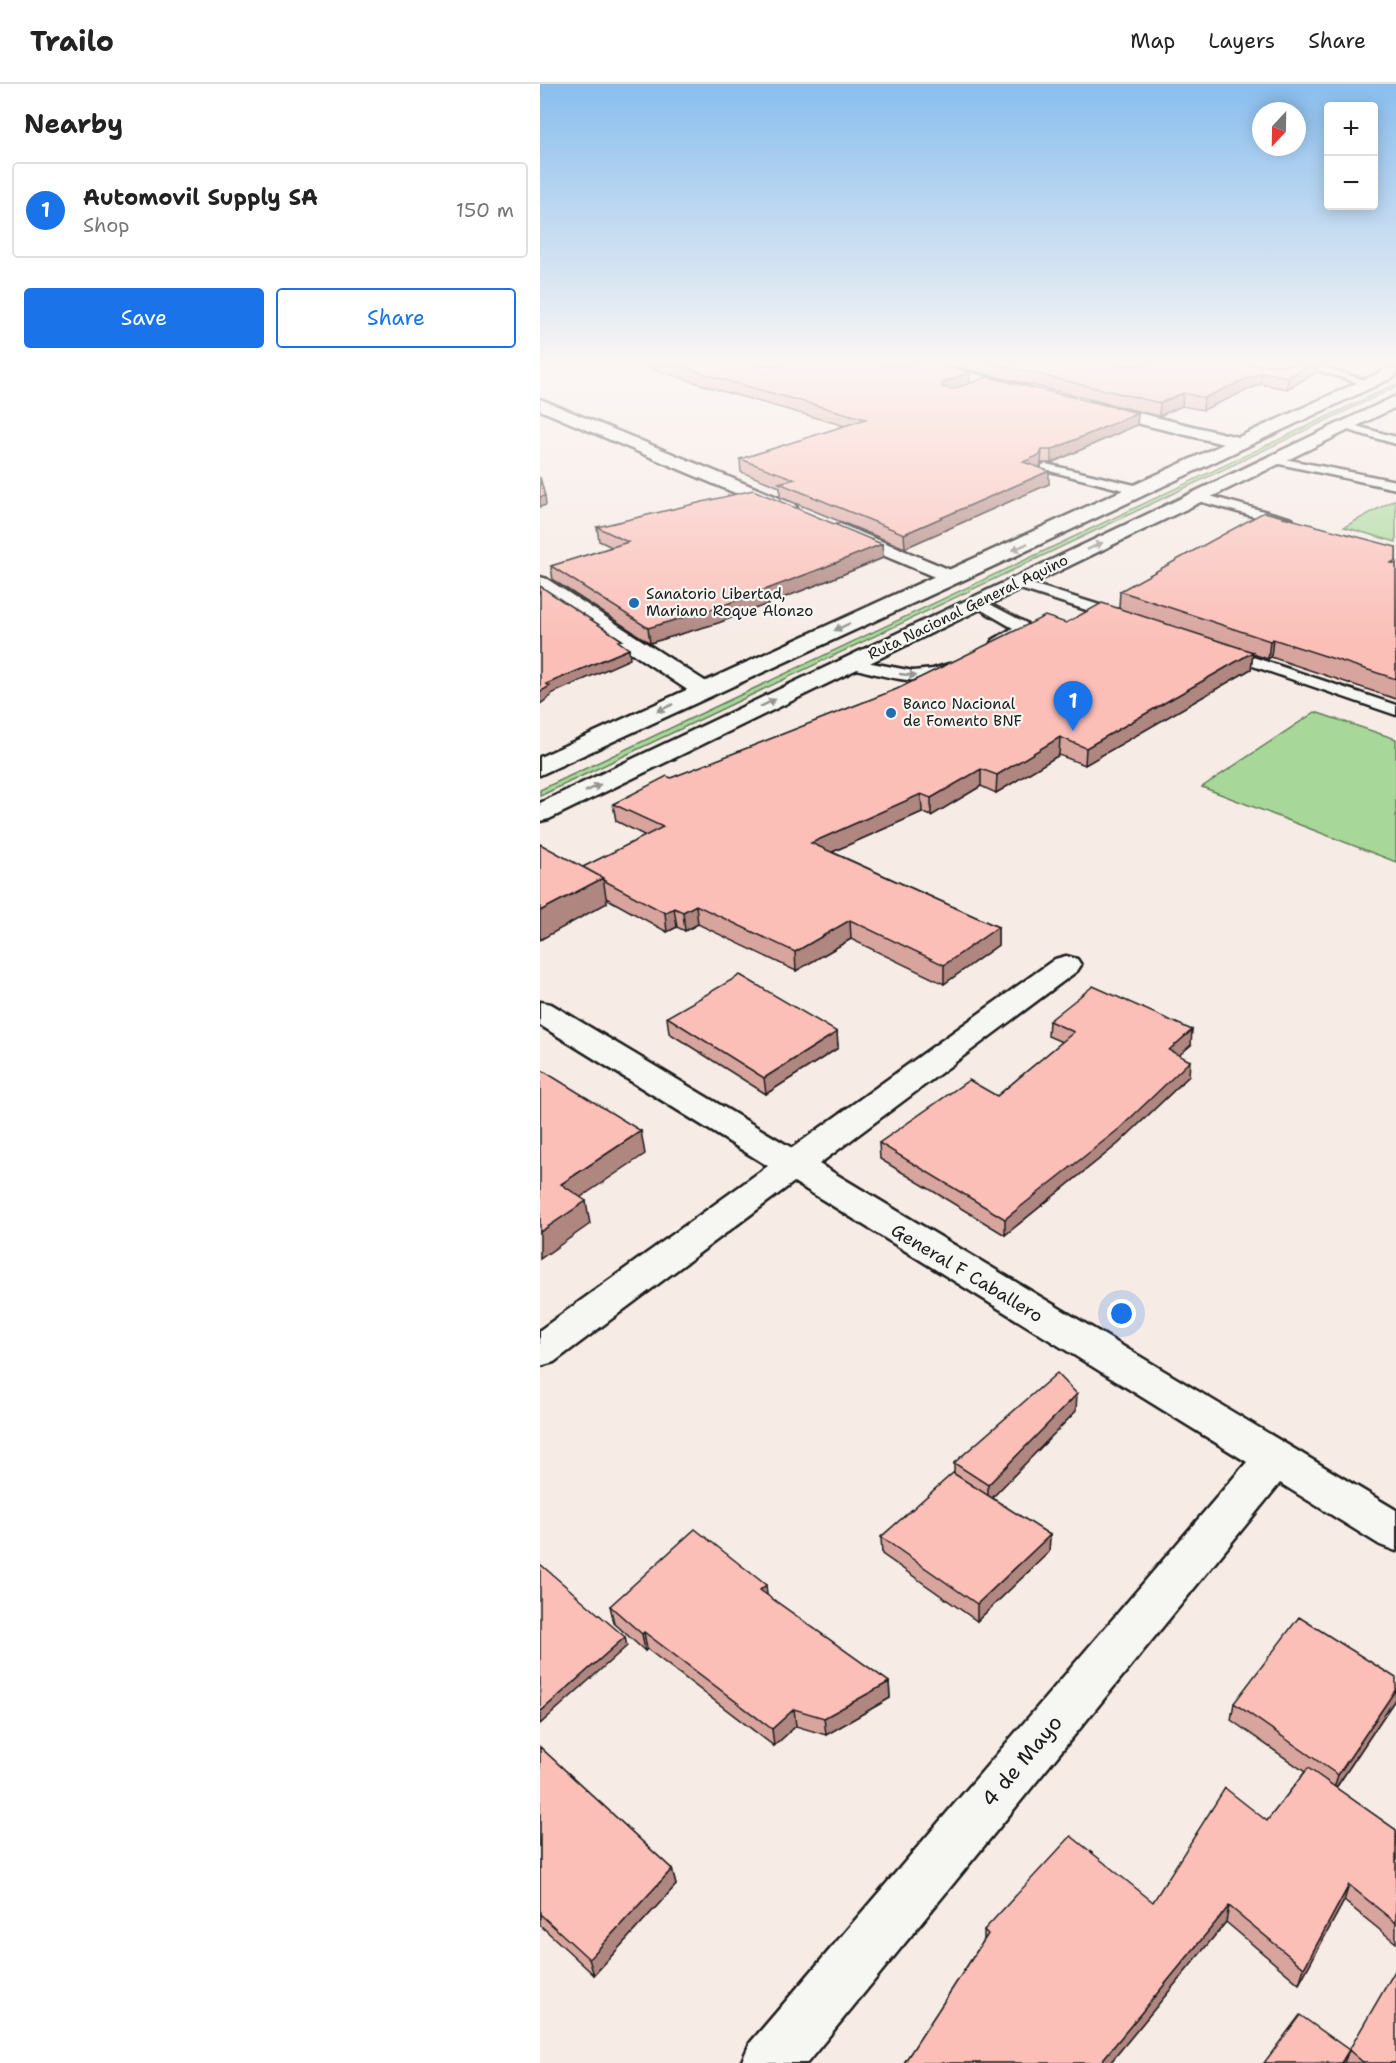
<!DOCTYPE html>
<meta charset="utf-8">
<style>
:root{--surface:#fff;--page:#f6f6f6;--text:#222;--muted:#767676;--line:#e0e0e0;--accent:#1a73e8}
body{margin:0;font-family:"Shantell Sans",sans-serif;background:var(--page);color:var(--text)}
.controls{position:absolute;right:18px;top:18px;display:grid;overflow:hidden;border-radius:6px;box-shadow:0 3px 15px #0003}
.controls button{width:54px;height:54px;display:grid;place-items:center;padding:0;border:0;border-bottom:2px solid var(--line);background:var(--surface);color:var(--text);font:30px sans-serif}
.compass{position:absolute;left:712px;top:18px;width:54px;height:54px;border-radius:50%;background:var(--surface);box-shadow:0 3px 15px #0003;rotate:202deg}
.you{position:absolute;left:582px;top:1230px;width:21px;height:21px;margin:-15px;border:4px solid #fff;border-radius:50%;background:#1a73e8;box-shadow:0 0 0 9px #1a73e833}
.badge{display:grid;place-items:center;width:39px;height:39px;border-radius:50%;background:var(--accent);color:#fff;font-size:20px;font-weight:700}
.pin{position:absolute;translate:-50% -50px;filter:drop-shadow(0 2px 3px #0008)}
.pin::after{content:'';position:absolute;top:32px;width:21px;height:18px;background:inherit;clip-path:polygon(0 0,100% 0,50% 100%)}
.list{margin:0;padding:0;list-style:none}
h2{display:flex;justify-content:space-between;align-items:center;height:78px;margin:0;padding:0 24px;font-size:26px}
h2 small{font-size:20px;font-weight:400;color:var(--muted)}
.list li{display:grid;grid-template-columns:39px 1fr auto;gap:18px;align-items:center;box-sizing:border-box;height:96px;margin:0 12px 12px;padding:0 12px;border:2px solid var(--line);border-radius:6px}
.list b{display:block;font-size:22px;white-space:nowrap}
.list p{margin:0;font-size:20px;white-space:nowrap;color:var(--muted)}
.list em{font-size:20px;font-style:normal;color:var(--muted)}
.actions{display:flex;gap:12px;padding:18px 24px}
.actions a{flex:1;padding:14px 0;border:2px solid var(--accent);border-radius:6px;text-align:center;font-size:21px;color:var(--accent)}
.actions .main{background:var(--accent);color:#fff}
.map{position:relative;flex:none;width:856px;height:1979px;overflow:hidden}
header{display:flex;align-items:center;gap:36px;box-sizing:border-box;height:84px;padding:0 30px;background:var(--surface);border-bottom:2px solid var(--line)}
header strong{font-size:28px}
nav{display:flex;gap:33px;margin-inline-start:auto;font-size:21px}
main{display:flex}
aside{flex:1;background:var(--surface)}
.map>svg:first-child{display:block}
.green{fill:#a7d899;stroke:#627a5a;stroke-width:1.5}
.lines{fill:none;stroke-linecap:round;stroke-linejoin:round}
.lane-casing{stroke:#1c1c1c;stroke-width:5}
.street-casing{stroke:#1c1c1c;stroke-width:5}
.highway-casing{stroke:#1c1c1c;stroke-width:5}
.lane{fill:#f6f6f2;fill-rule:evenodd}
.street{fill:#f6f6f2;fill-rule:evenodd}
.highway{fill:#f6f6f2;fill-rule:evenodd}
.wall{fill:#d8a49e;stroke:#1c1c1c;stroke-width:1.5}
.shaded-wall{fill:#b08681;stroke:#1c1c1c;stroke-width:1.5}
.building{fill:#fbbfb8;stroke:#1c1c1c;stroke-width:1.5}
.oneway{fill:#949492}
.poi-dot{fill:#1f6fb2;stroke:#f6f6f2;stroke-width:2}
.labels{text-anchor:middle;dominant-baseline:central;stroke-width:4.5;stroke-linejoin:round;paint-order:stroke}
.far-poi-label{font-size:15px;fill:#1c1c1c;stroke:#f6f6f2;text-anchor:start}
.far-street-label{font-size:15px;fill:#1c1c1c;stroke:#f6f6f2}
.street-label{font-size:18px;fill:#1c1c1c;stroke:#f6f6f2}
.near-street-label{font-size:21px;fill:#1c1c1c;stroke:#f6f6f2}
</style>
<header>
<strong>Trailo</strong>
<nav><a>Map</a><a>Layers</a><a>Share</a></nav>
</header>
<main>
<aside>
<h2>Nearby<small></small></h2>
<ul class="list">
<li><span class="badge">1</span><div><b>Automovil Supply SA</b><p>Shop</p></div><em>150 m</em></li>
</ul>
<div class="actions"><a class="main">Save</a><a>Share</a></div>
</aside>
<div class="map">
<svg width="856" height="1979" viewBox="0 0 856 1979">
<rect width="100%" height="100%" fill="#f7ebe6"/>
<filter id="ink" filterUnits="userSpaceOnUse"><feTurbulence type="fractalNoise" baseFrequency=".0167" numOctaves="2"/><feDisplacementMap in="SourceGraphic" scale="12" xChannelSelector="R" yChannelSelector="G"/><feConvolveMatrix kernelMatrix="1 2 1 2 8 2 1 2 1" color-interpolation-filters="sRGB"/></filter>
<g filter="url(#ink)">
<path class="green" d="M856,300v3l-856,409v-6z
M856,415v43l-52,-15z
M775,628l81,27v123l-194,-75z"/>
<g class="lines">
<g class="lane-casing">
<path id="lane" d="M761,281h16l57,18 -5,3z
M805,339l51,14v7l-55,-16 -1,-2z
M734,373l122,24v8l-126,-27 -2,-2z
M506,380l97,23 2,3 -6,4 -97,-25v-4z
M659,409l93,26 2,3 -6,4 -93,-26v-6z
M476,495l109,34 2,3 -7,4 -5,-1 -104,-33 -2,-3 2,-3z
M438,514l48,25 2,3c-4,12 -23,23 -35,20l-2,-3 2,-3 20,-12 -40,-23 -2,-3 2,-3z
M686,564l170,57v10l-175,-60 -2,-3 2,-3z
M311,575l62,12 20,-2 16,-5 7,4c-22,26 -83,5 -110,-2l-2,-3z"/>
</g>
<g class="street-casing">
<path id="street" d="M371,281h28l89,22 2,3 -8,5 -109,-27z
M0,315l254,105 3,4 -3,4h-14l-240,-102z
M553,318l153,37 3,4 -3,4 -6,1 -153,-37 -2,-4 2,-4z
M300,440l118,49 3,4 -3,4 -7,2 -7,-2 -111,-47 -3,-4 3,-4z
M0,493l7,2 164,106 4,5 -4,5 -8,2 -8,-2 -155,-103z
M526,872l11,3 4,6 -4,6 -258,193 577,346v41l-16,-6 -100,-62 -473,580h-66l9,-20 497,-581 -453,-280 -240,180 -14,4v-36l228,-164 -228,-141v-23l11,2 241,144 263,-189z"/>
</g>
<g class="highway-casing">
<path id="highway" d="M856,281v11l-387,183 -469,216v-18z
M856,312v11l-847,412 -9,2v-18z"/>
</g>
<use href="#lane" class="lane"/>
<use href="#street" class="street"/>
<use href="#highway" class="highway"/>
</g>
<path class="wall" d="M102,281h297l31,18 168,30 -1,12 -86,38h-10l-1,4 9,17 -144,64 -125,-51v-10l-39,-15 -1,-13 105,-33 -120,-34z
M409,281h369l-1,7 -30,17 -26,-5 -58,26 -21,-4 -23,10z
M57,443l285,17 1,14 -64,26 -101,39 -68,20 -97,-63 -2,-14 61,-19 -13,-6z
M856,463v152l-125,-42 -3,2 -15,-5 -2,15 -166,96 -26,-10 -63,38 -15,-7 -50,30 -9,-4 -90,40 166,75v18l-54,39 -93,-45 -55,32 -98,-47 -13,7 -8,-4 -10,5 -61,-34 1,5 -24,-36 63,-31 -30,-15 -3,-17 58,-26 395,-155 53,-15 1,-17z
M127,933l170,15 1,16 -72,46 -97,-61z
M509,937l142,24 -12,10 10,21 -71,68 -113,91 -125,-76 -1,-16 118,-47 65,-54 -14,-6z
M536,1327l-84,87 58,37 -1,17 -72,69 -95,-67 -1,-17 73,-63v-11z
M227,1511l122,87 1,16 -64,37 -30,-9 -22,20 -127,-97 -2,2 -31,-28 -4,-17z
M856,1614l-60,90 60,42v113l-52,-42 -45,83 -73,-62 -116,141h-206l80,-123v-10l169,-28 114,-81 38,-49 -74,-52 3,-17z
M0,1663l132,122 4,16 -82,90 -54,-50z
M809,1966l47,13h-132z"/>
<path class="shaded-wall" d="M770,281h8l-1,7 -30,17 1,-12z
M430,288v12l-28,11v-12z
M722,288l-1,12 -58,26 1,-12z
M643,309l-1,13 -23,10 1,-13z
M598,329l-1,12 -86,38v-13z
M502,366l-1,13 -1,5 -17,-6z
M509,387v13l-144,64 -1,-14z
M5,412l1,9 -6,2v-10z
M342,460l1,14 -64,26 -101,39 -68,20 -2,-15z
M733,555l-2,18 -3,2 2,-18z
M89,565l1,10 -79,35v2l-11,8v-12l6,-8z
M713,568l-2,17 -166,96 1,-17z
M520,653l-1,18 -63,38 1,-18z
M441,685v17l-50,30v-18z
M381,710l1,18 -110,49 -1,-18z
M63,794l4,25 -67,37v-29z
M156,821l2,19 -13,7 -2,-19z
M134,824l3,19 -10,5 -2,-19z
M310,836l1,19 -55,32 -1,-19z
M458,843v18l-54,39v-19z
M652,946l-1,15 -23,20 1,-15z
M297,948l1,16 -72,46 -2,-16z
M650,977l-1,15 -71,68 -113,91v-16z
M101,1047l4,23 -79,53 -5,-23z
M46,1117l4,23 -50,35v-27z
M537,1310l-1,17 -88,91v-17z
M510,1451l-1,17 -72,69v-17z
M226,1501l2,17 -8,-12z
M104,1548l3,17 -2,2 -3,-17z
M85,1553l2,9 -87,78v-12z
M349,1598l1,16 -64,37 -2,-17z
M856,1605v9l-63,94 5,-17z
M254,1625l2,17 -22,20 -2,-17z
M132,1785l4,16 -82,90 -5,-16z
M809,1801l-5,16 -45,83 5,-16z
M689,1822l-3,16 -116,141h-10z
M809,1966l-5,13h-3z"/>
<path class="building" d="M137,281h262l31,7 -28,11v4l11,2 35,-12 150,36 -87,37h-9l-2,5 -17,7 26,9 -145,63 -125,-51 16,-4 -55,-20 126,-40 -142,-39z
M458,281h312l-22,12 -26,-5 -58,26 -21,-5 -23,10z
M0,393l5,19 -5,1z
M213,406l129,54 -64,26 -102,38 -68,20 -97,-62 77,-24 -31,-15z
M724,428l132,35v13l-5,3 5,1v115l-123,-40 -3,2 -150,-50z
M0,502l82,54 -4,1 11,8 -83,35 4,2 -10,6z
M562,519l151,49 -167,96 -26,-11 -63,38 -16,-6 -50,29 -10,-4 -110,49 187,84 -54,38 -94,-45 -55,32 -99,-47 -13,7 -9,-4 -9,5 -62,-33v-2l-20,-11 80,-40 -50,-23 54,-28 4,2 226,-89 148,-73 21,7z
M0,760l63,34 -63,33z
M200,891l97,57 -73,46 -97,-61z
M553,902l99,44 -23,20 21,11 -71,68 -114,90 -126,-76 90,-63 28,16 77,-64 -25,-11z
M0,985l101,62 -80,53 25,17 -46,31z
M517,1289l20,21 -89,91 -34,-22z
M413,1389l97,62 -73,69 -96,-67z
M155,1445l71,56 -6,5 129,92 -65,36 -30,-9 -22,20 -128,-97 -2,2 -32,-28z
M0,1480l85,73 -85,75z
M759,1533l97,61v11l-58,86 -104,-72z
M0,1663l132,122 -83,90 -49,-45z
M768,1684l88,62v93l-47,-38 -45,83 -75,-62 -129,157h-196l84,-129 -4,-4 87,-94 82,66 72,-114 42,33z
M856,1885v94h-32l-15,-13z
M760,1931l49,35 -8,13h-77z"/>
<defs><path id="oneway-solid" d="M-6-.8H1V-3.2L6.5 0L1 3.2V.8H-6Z" transform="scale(1.5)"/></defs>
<g class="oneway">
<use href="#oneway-solid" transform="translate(555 462) rotate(-25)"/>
<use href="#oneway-solid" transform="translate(480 463) rotate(155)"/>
<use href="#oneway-solid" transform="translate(302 543) rotate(155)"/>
<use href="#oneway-solid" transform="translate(368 591) rotate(6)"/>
<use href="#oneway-solid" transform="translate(228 619) rotate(-26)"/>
<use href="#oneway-solid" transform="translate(125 624) rotate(155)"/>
<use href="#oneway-solid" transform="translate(53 704) rotate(-26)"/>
</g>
</g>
<linearGradient id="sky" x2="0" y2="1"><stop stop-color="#89beee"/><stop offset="0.5" stop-color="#fbf6f4"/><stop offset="1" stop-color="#fbf6f4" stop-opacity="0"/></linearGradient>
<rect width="856" height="558" fill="url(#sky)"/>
<g class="poi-dot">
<circle cx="94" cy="519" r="6"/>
<circle cx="351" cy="629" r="6"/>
</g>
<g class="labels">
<g class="far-poi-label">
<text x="106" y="510">Sanatorio Libertad,<tspan x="106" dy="17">Mariano Roque Alonzo</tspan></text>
<text x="363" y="620">Banco Nacional<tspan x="363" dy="17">de Fomento BNF</tspan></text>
</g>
<g class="far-street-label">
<text transform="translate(428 523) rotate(-26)">Ruta Nacional General Aquino</text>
</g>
<g class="street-label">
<text transform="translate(427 1189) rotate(31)">General F Caballero</text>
</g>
<g class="near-street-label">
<text transform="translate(482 1677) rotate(-50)">4 de Mayo</text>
</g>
</g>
</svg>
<div class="controls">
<button>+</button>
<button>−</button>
</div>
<svg class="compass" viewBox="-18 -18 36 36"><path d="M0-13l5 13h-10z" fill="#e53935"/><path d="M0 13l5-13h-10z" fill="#767676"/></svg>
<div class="you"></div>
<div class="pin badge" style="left:533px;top:647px">1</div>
</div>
</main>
